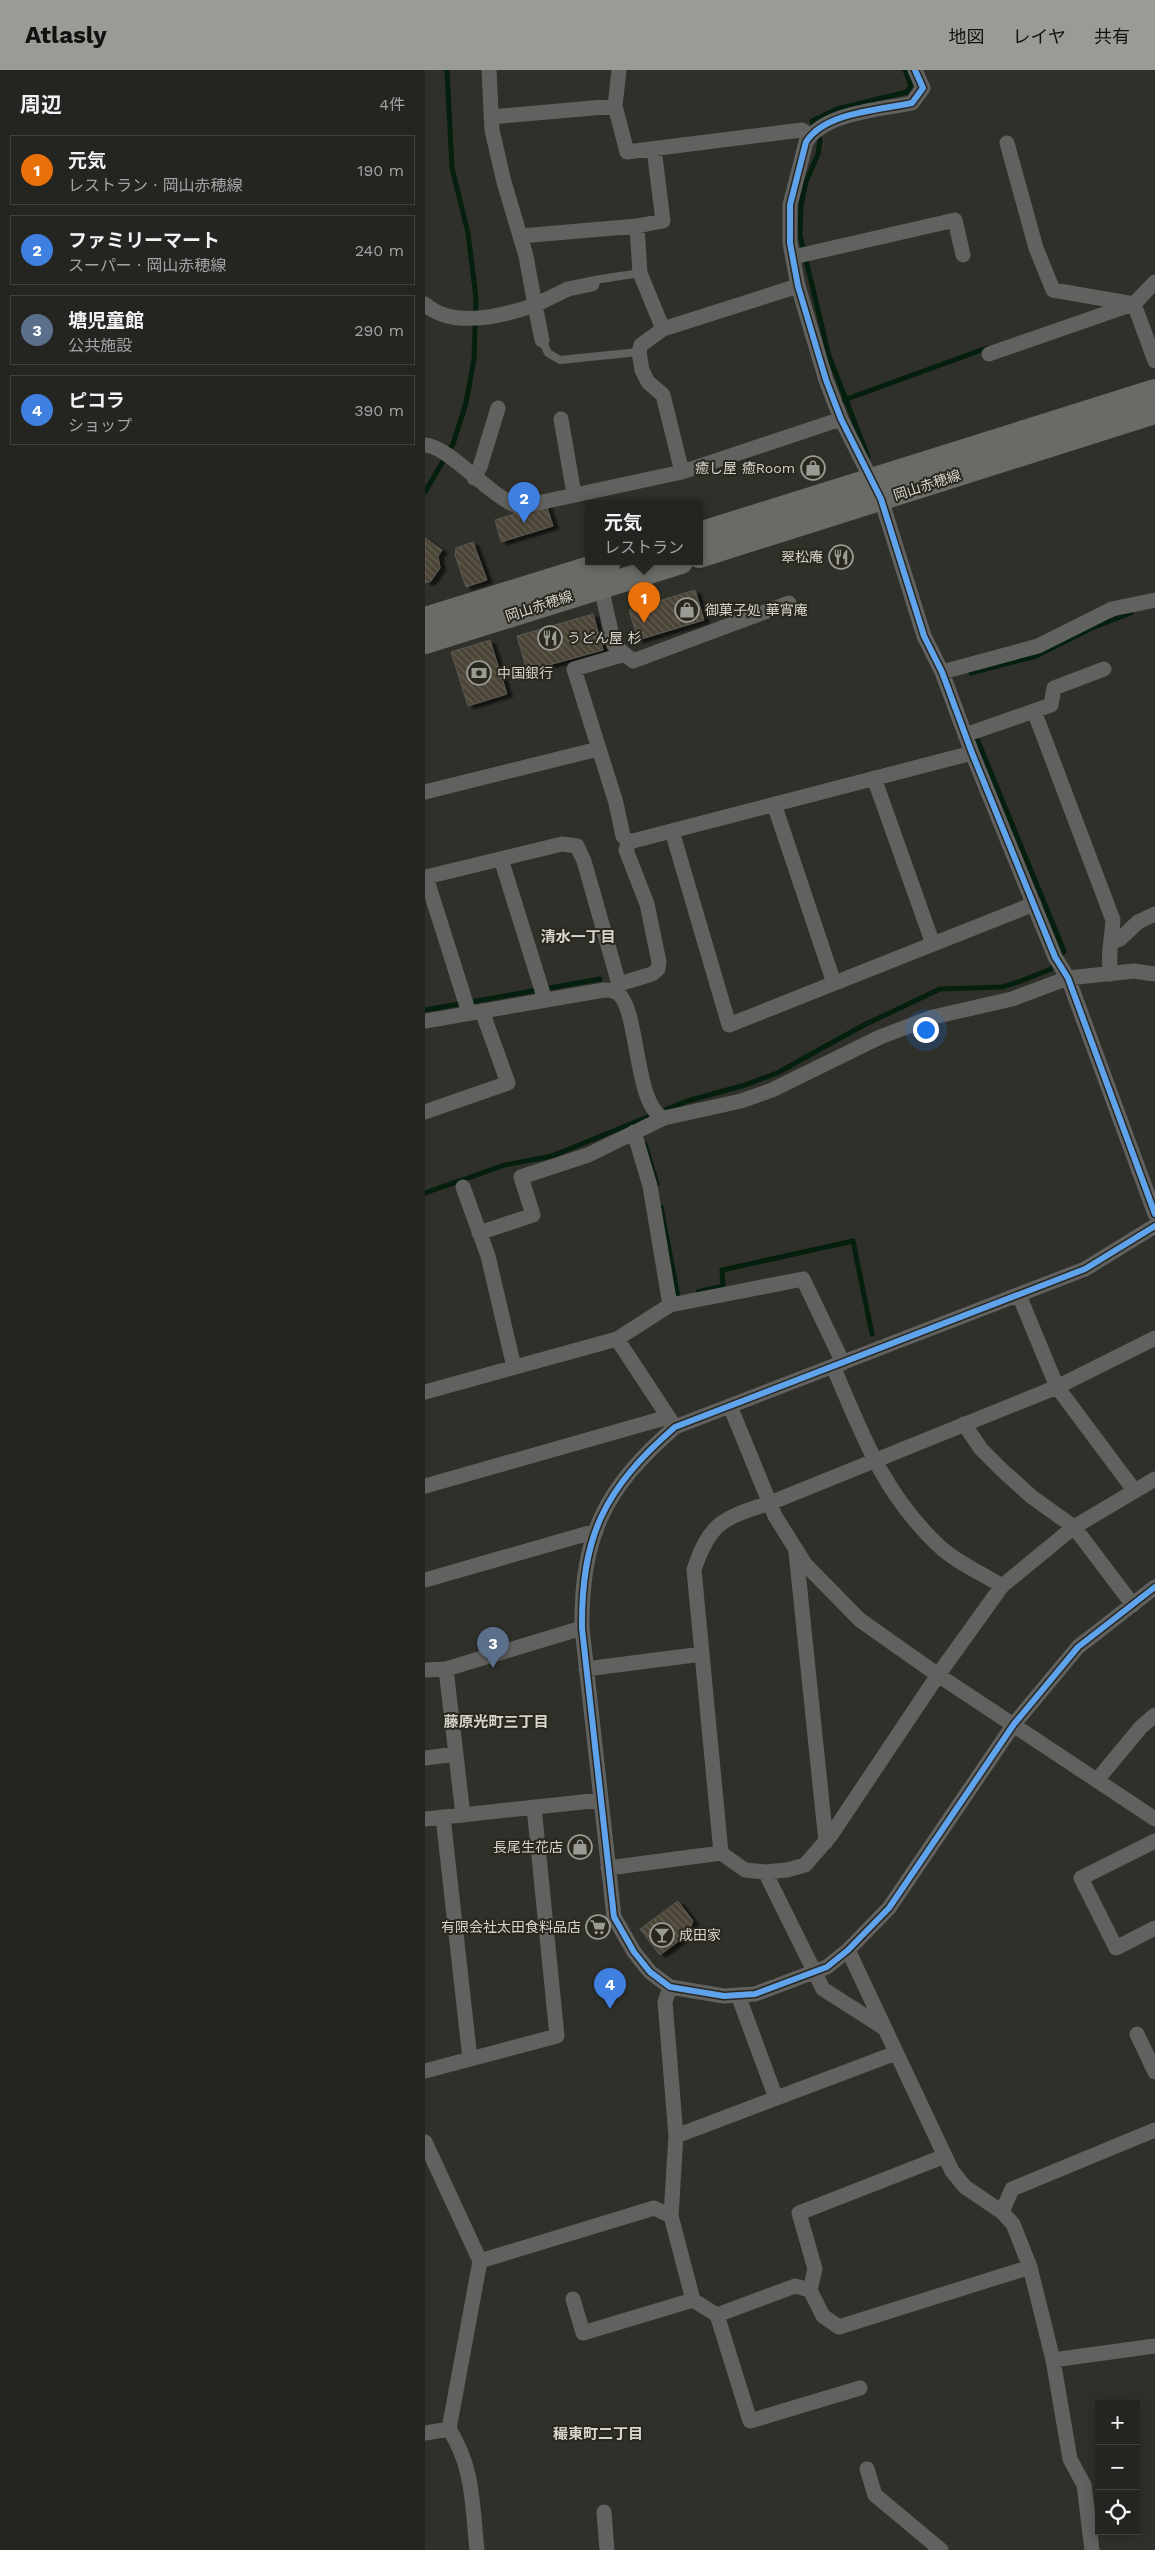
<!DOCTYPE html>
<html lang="ja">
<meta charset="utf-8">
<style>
:root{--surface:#242420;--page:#30302d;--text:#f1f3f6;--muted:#a3a4a5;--line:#41413e;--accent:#9b9b95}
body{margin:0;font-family:"Work Sans","Noto Sans JP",sans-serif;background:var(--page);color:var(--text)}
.controls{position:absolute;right:15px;bottom:15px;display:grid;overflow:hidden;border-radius:0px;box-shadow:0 2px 12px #0003}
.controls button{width:45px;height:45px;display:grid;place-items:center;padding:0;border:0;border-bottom:1px solid var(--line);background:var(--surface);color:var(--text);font:25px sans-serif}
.you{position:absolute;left:500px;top:959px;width:18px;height:18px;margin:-12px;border:4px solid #fff;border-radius:50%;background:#1a73e8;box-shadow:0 0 0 8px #1a73e833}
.badge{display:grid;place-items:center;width:32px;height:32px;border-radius:50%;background:var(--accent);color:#fff;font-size:16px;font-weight:700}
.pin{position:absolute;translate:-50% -41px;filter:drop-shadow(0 1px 2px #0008)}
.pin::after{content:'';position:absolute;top:26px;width:18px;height:15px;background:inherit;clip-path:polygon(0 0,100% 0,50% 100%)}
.popup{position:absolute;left:160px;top:430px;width:118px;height:65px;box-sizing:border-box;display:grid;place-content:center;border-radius:0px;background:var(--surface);filter:drop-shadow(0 1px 4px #0005);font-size:16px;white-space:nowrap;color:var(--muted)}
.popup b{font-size:19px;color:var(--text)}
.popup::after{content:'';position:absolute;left:50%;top:100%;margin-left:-10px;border:10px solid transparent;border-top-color:var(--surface)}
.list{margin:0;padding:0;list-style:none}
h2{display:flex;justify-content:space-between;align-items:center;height:65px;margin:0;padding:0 20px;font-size:21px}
h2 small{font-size:16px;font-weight:400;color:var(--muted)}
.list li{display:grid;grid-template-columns:32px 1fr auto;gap:15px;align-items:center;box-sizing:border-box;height:70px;margin:0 10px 10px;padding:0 10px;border:1px solid var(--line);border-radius:0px}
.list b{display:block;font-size:19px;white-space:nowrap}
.list p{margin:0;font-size:16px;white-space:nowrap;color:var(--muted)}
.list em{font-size:16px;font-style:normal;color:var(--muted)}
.icon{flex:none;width:28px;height:28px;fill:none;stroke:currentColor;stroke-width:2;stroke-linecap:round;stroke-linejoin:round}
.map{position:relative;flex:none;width:730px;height:2480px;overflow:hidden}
header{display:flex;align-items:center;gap:30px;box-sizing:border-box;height:70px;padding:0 25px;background:var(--accent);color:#111}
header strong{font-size:24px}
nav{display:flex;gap:28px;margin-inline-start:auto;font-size:18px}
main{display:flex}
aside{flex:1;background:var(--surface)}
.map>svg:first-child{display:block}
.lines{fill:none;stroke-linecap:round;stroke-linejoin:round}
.stream{stroke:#041f0d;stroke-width:5}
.building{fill:url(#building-back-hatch);stroke:#5a5853;filter:url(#shadow)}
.lane{stroke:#616160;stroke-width:8}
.street{stroke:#616160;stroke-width:15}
.primary{stroke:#6a6b67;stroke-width:24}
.cycleway-casing{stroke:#29271e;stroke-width:9}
.cycleway{stroke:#60a3ed;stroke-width:6}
.labels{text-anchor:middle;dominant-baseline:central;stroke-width:4;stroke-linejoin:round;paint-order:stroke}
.poi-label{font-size:14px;fill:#d5d4ce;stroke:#29271e;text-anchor:end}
.street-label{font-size:14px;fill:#d5d4ce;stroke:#29271e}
.neighbourhood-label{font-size:15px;font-weight:bold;fill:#d5d4ce;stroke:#29271e}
</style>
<header>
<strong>Atlasly</strong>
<nav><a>地図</a><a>レイヤ</a><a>共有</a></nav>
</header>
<main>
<aside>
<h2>周辺<small>4件</small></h2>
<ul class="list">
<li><span class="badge" style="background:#e8710a">1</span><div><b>元気</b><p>レストラン · 岡山赤穂線</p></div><em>190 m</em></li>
<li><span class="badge" style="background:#3f7fe0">2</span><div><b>ファミリーマート</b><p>スーパー · 岡山赤穂線</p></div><em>240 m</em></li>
<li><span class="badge" style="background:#5c6f8a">3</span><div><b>塘児童館</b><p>公共施設</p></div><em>290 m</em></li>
<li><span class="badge" style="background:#3f7fe0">4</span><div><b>ピコラ</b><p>ショップ</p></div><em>390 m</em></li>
</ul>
</aside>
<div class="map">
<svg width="730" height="2480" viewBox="0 0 730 2480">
<defs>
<pattern id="building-back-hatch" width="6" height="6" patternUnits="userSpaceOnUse" patternTransform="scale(1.25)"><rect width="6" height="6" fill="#4b4437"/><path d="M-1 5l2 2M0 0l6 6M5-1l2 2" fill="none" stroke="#645e53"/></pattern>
<filter id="shadow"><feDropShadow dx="5.5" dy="3" stdDeviation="1" flood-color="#0009"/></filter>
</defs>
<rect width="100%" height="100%" fill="#30302b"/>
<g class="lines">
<path class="stream" d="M419,330l143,-52
M443,387l-39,-101 -29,-121 1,-30 5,-23 12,-28 2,-14 -8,-19 25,-12 70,-17 4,-7 -6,-15
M0,422l28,-48 13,-41 8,-44 2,-61 -8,-65 -16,-65 -5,-98
M546,603l65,-17 58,-29 37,-14
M0,940l175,-31
M220,1074l12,40
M0,1123l80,-28 47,-9 135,-55 58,-16 32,-12 87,-48 76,-36 62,-2 19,-6 30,-12 13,-18 -87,-212
M236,1137l17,90 -2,1
M273,1222l25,-6 -1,-16 131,-29 19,93"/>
</g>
<path class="building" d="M121,434l7,22 -52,16 -6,-22z
M0,468l17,12 -4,6 2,12 -9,13 -6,2z
M48,472l14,38 -21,7 -11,-32 1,-7z
M270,520l9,30 -66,20 -9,-30z
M168,544l10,36 -76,21 -10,-35z
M65,570l17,54 -39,12 -17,-54z
M253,1831l15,20 -5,13 -28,21 -20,-26z"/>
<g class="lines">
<path class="lane" d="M167,214l3,-4 45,-7
M117,270l6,13 12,7 79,-8"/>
<path class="street" d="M194,0l-4,36 12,46 175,-22 8,6
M490,0l8,18 -11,15c-32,7 -87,9 -106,39l-16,63v38l8,43 28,94 15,39 40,80 43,137 18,36 30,81 83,204 13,21 87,236
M66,47l124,-11
M582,73l29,105 17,42 81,14
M212,156l3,47 23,56
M96,166l116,-10 26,-5 -9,-72
M368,187l162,-37 8,35
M730,212l-21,22 21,57
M0,234c27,25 78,12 110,1l-9,-49 -22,-74 -12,-52 -3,-60
M117,270l-7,-35 33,-16 24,-5
M564,284l144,-50
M136,349l13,75
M0,375c25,2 63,50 94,62l163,-35 159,-53
M257,402l-19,-77 -15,-13 -6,-12 -3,-18 2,-7 22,-16 135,-43
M49,408l6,-11 18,-59
M176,517l13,58 19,16 156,-58
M200,584l-51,15 42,134 7,33 6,6
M517,602l96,-26 74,-37 43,-9
M609,641l79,209c-1,19 -6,36 -2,54
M540,665l86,-30 3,-17 50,-19
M449,708l59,166
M0,722l173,-43
M349,734l60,179
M247,761l57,194 305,-121
M76,789l44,141
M687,872l8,-3 18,-17 17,-8
M190,922l4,-8 33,-10 6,-5 1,-7 -12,-58 -21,-54 3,-8 343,-89
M44,943l-43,-136 136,-33 15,2 7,15 35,123
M0,951l179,-31c3,0 9,0 12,2 24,13 17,114 48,126l77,-17 31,-11 108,-53 53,-20 79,-18 56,-21 66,-7 21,3
M0,1042l83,-29 -26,-72
M38,1117l25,69 26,111
M730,1156l-70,43 -410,158c-70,61 -94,108 -93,201l32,289 20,35 16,20 20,15 54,9 31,-2 72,-27 21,-17 41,-42 125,-184 64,-77 77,-60
M54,1163l54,-18 -12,-38 67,-22 76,-37
M594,1225l38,92 77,103
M245,1235l133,-26 40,84
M192,1269l56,85
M408,1296c29,68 50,127 105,179 16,16 45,29 64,41
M0,1322l192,-53 53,-34 -20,-119 -16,-54
M305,1336l45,110 30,48 55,56 78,55 217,144
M539,1354l17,25 21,21 30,27 42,30 59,78
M0,1416l243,-69
M371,1482l30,290
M0,1510l171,-49
M21,1599l17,146
M161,1599l116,-15
M0,1600l21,-1 136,-41
M0,1688l31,-4
M672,1710l44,-53 14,-12
M18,1747l27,242
M0,1749l176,-19
M730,1771l-74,37 35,70 39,-20
M296,1783l-27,-283c16,-49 30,-52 76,-67l287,-116 98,-49
M183,1798l113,-15 24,17 20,2 22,-2 18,-5 26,-30 107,-160 64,-89 72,-59 81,-48
M340,1802l58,117 61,39
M423,1880l104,221 13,16 37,25 11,12 17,43 23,93 17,99 14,26 8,65
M245,1917l-5,15 11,134 -5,80 22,84 24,15 78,-29 15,4 13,26 16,11 191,-60
M313,1925l38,103
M712,1964l18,38
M0,2001l132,-35 -23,-229
M251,2066l220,-83
M0,2072l55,119 -31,168c25,39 23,76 28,121
M577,2142l10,-23 143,-59
M55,2191l174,-53 17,8
M385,2220l5,-21 -16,-56 146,-57
M148,2229l10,34 110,-33
M292,2245l33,106 110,-33
M628,2290l102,-14
M0,2363l24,-4
M442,2399l8,26 66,55
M179,2442l3,38"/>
<path class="primary" d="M274,464l456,-143
M274,486l456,-144
M0,549l184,-57
M0,572l256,-80"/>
<g class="cycleway-casing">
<path id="cycleway" d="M490,0l8,18 -11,15c-32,7 -87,9 -106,39l-16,63v38l8,43 28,94 15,39 40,80 43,137 18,36 30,81 83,204 13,21 87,236
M730,1156l-70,43 -410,158c-70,61 -94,108 -93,201l32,289 20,35 16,20 20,15 54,9 31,-2 72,-27 21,-17 41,-42 125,-184 64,-77 77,-60"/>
</g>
<use href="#cycleway" class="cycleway"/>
</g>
<defs>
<g id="shop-ring" transform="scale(1.25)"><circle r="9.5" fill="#29271e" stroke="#9b9b95" stroke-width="1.5"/><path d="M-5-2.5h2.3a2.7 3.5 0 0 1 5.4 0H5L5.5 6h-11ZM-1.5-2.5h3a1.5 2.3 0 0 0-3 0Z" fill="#9b9b95"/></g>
<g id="restaurant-ring" transform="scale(1.25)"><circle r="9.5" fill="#29271e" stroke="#9b9b95" stroke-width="1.5"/><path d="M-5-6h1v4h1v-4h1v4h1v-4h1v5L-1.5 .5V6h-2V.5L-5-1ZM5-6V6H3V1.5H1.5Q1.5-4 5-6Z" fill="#9b9b95"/></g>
<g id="bank-ring" transform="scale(1.25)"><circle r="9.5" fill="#29271e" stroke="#9b9b95" stroke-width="1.5"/><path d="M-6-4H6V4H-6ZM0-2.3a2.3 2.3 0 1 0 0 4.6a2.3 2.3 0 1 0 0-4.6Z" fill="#9b9b95"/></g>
<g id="supermarket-ring" transform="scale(1.25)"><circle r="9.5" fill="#29271e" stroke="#9b9b95" stroke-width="1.5"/><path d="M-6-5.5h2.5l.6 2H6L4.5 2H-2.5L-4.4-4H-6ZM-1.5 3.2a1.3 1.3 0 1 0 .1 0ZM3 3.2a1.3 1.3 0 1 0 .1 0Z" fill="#9b9b95"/></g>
<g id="bar-ring" transform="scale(1.25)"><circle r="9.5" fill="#29271e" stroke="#9b9b95" stroke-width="1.5"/><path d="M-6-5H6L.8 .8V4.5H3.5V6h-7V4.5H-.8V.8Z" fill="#9b9b95"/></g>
</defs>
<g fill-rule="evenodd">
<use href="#shop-ring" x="388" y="398"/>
<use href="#restaurant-ring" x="416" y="487"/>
<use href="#shop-ring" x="262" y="540"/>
<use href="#restaurant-ring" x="125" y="568"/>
<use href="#bank-ring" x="54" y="603"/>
<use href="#shop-ring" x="155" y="1777"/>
<use href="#supermarket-ring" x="173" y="1857"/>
<use href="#bar-ring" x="237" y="1865"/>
</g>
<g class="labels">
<g class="poi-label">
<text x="370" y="398">癒し屋 癒Room</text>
<text x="398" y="487">翠松庵</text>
<text x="280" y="540" text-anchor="start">御菓子処 華宵庵</text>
<text x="142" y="568" text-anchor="start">うどん屋 杉</text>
<text x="72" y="603" text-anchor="start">中国銀行</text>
<text x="138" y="1777">長尾生花店</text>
<text x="156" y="1857">有限会社太田食料品店</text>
<text x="254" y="1865" text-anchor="start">成田家</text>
</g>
<g class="street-label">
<text transform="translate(502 415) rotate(-18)">岡山赤穂線</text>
<text transform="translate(114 536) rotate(-18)">岡山赤穂線</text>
</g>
<g class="neighbourhood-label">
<text x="153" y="867">清水一丁目</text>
<text x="71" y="1652">藤原光町三丁目</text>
<text x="173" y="2364">穝東町二丁目</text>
</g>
</g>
</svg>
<div class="controls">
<button>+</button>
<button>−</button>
<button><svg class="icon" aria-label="locate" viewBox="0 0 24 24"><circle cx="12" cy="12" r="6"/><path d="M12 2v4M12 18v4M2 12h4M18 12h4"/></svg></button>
</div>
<div class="you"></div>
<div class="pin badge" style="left:219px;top:553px;background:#e8710a">1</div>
<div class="popup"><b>元気</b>レストラン</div>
<div class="pin badge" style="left:99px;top:453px;background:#3f7fe0">2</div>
<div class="pin badge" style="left:68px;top:1598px;background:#5c6f8a">3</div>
<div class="pin badge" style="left:185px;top:1939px;background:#3f7fe0">4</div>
</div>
</main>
